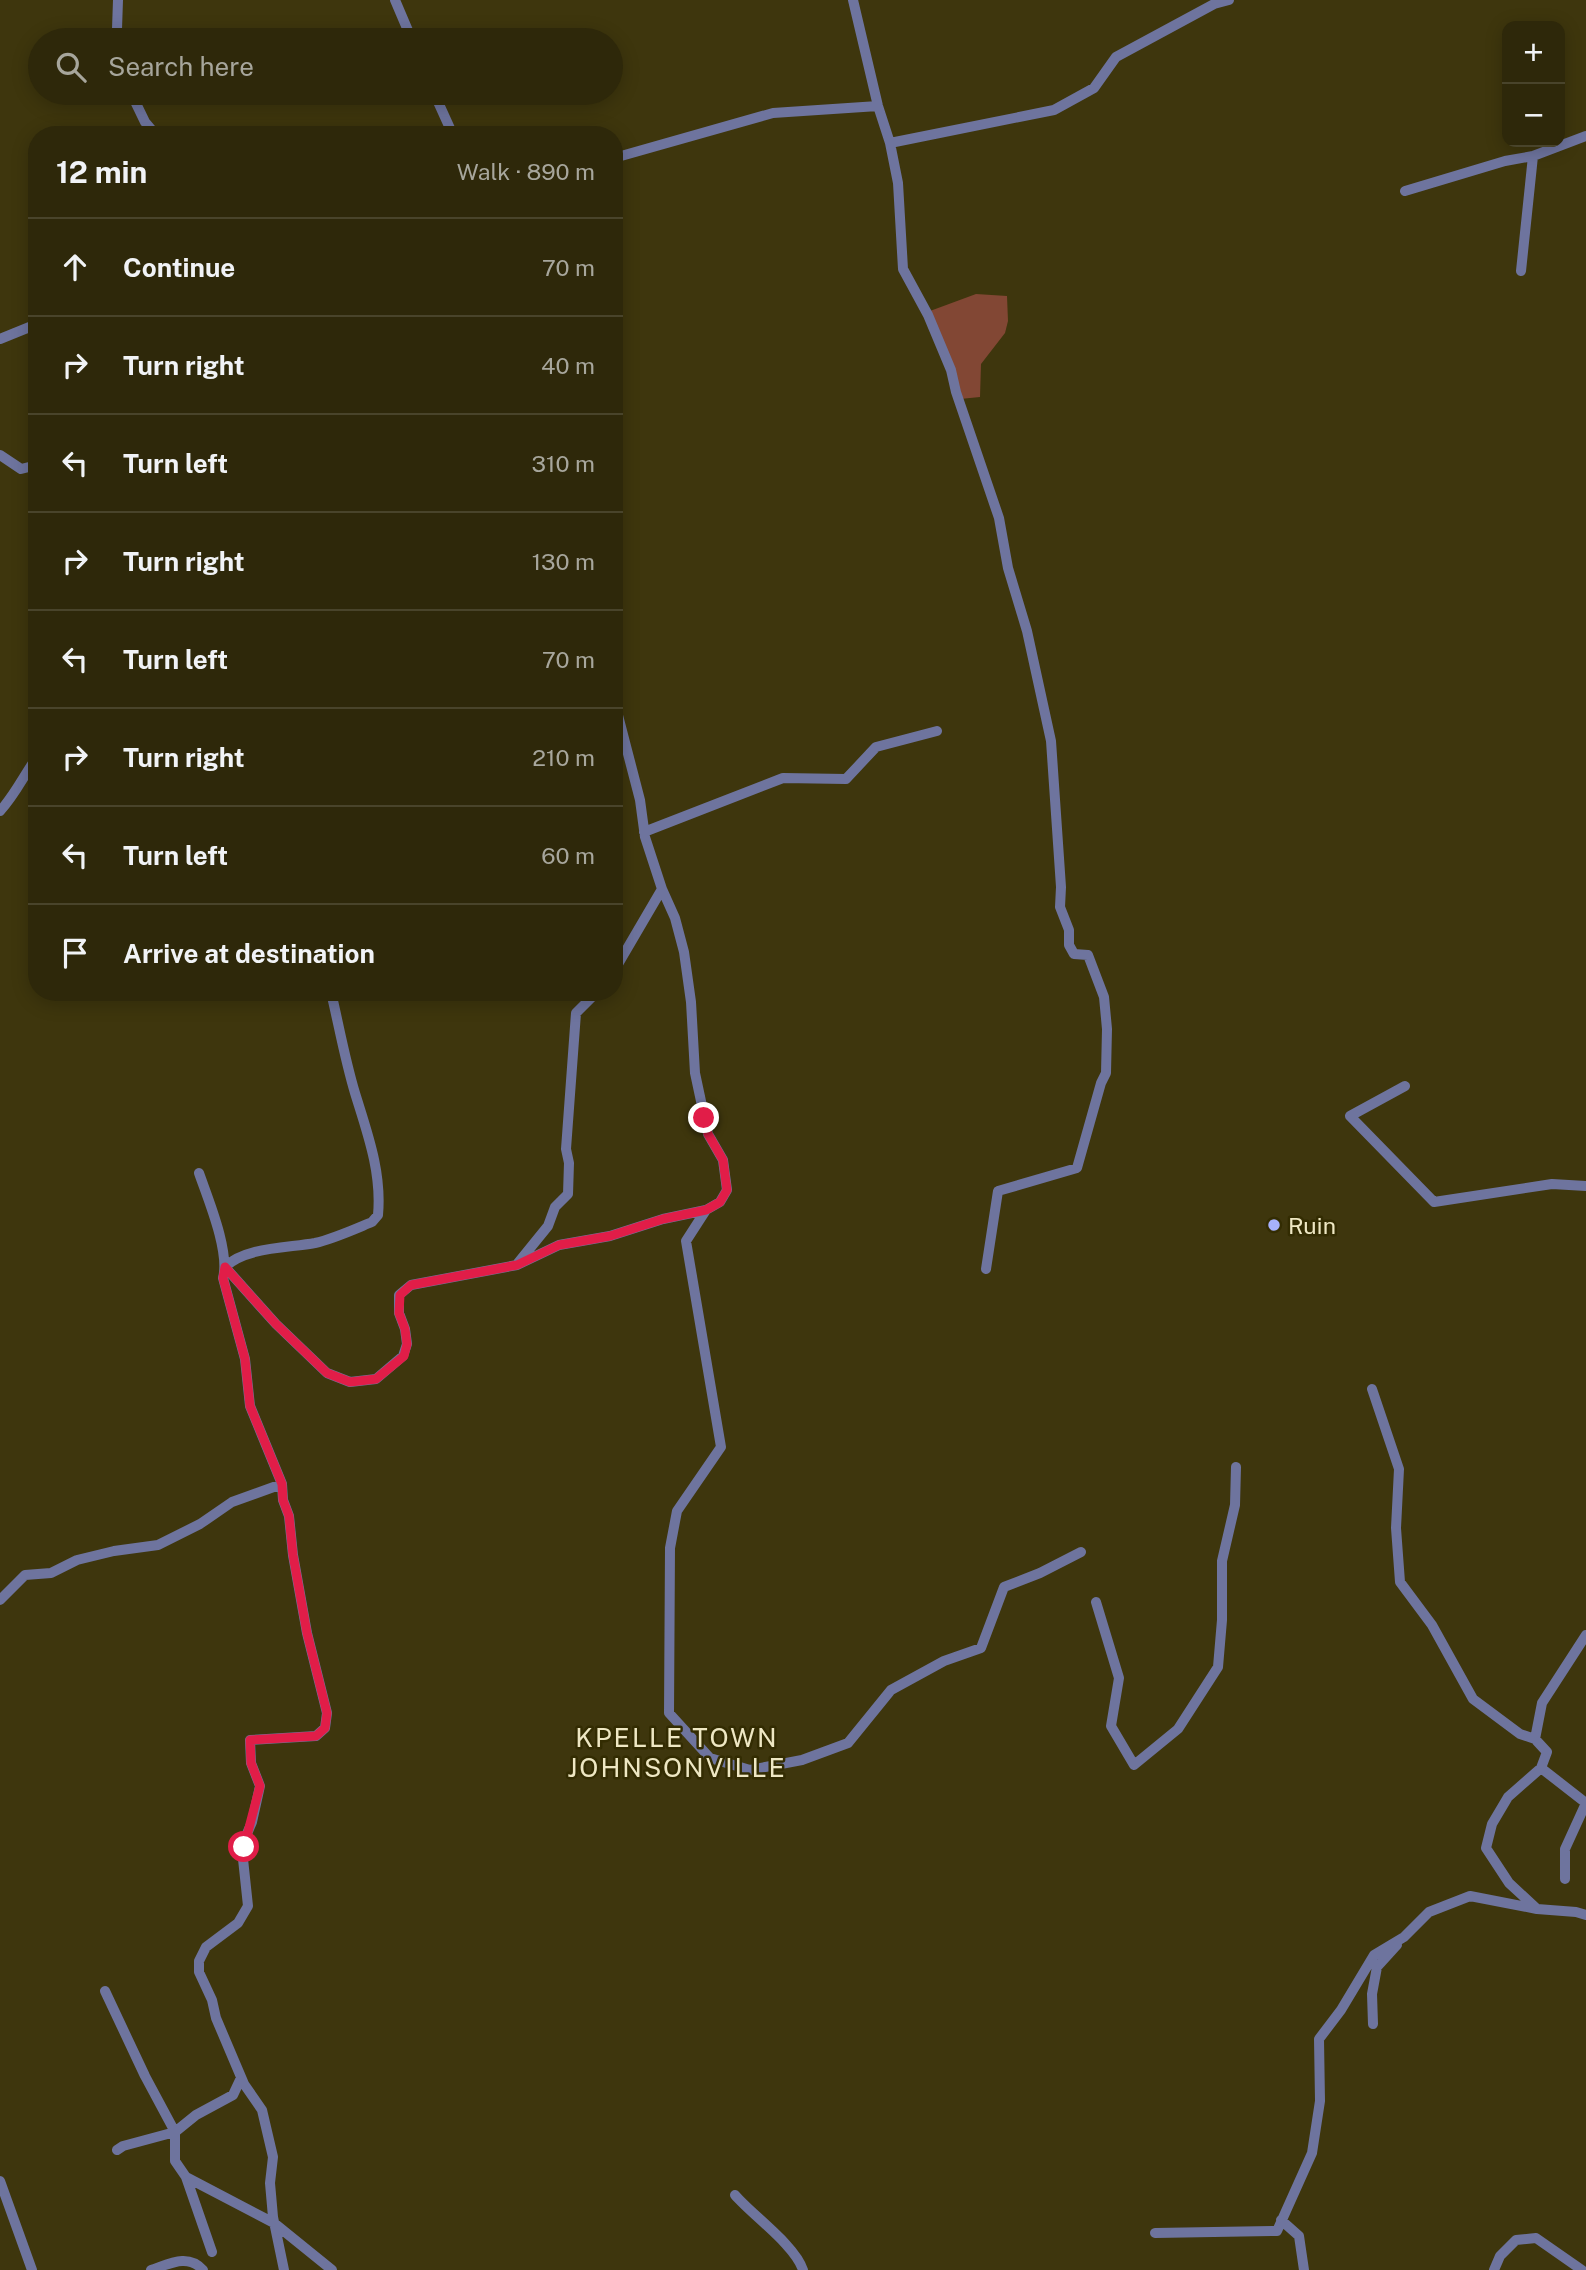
<!DOCTYPE html>
<meta charset="utf-8">
<style>
:root{--surface:#2e280a;--page:#3a3418;--text:#f1f3f6;--muted:#a7a69c;--line:#49442b}
body{margin:0;font-family:"Public Sans",sans-serif;background:var(--page);color:var(--text)}
.controls{position:absolute;right:21px;top:21px;display:grid;overflow:hidden;border-radius:14px;box-shadow:0 4px 18px #0003}
.controls button{width:63px;height:63px;display:grid;place-items:center;padding:0;border:0;border-bottom:2px solid var(--line);background:var(--surface);color:var(--text);font:35px sans-serif}
.stop{position:absolute;width:21px;height:21px;margin:-16px;border:5px solid #e11d48;border-radius:50%;background:#fff}
.stop.end{background:#e11d48;border-color:#fff;box-shadow:0 2px 7px #0008}
.list{margin:0;padding:0;list-style:none}
h2{display:flex;justify-content:space-between;align-items:center;height:91px;margin:0;padding:0 28px;font-size:30px}
h2 small{font-size:23px;font-weight:400;color:var(--muted)}
.list li{display:grid;grid-template-columns:46px 1fr auto;gap:21px;align-items:center;box-sizing:border-box;height:98px;padding:0 28px;border-top:2px solid var(--line)}
.list b{display:block;font-size:26px;white-space:nowrap}
.list em{font-size:23px;font-style:normal;color:var(--muted)}
.icon{flex:none;width:38px;height:38px;fill:none;stroke:currentColor;stroke-width:2;stroke-linecap:round;stroke-linejoin:round}
.map{position:relative;flex:none;width:1586px;height:2270px;overflow:hidden}
.search{position:absolute;background:var(--surface);box-shadow:0 4px 18px #0003;left:28px;top:28px;width:595px;height:77px;display:flex;align-items:center;gap:18px;box-sizing:border-box;padding:0 24px;border-radius:38px;color:var(--muted);font-size:26px}
.panel{position:absolute;background:var(--surface);box-shadow:0 4px 18px #0003;left:28px;top:126px;width:595px;height:875px;border-radius:28px}
.map>svg:first-child{display:block}
.green{fill:#824734}
.lines{fill:none;stroke-linecap:round;stroke-linejoin:round}
.street{stroke:#6e749e;stroke-width:10}
.route{stroke:#e11d48;stroke-width:9}
.poi-dot{fill:#a7b1fc;stroke:#332c02;stroke-width:2.5}
.labels{text-anchor:middle;dominant-baseline:central;stroke-width:5;stroke-linejoin:round;paint-order:stroke}
.poi-label{font-size:23px;fill:#eee7c3;stroke:#332c02;text-anchor:start}
.quarter-label{font-size:26px;letter-spacing:2px;fill:#eee7c3;stroke:#332c02}
</style>
<div class="map">
<svg width="1586" height="2270" viewBox="0 0 1586 2270">
<rect width="100%" height="100%" fill="#3e360d"/>
<path class="green" d="M976,294l31,2 1,25 -3,12 -24,31 -1,33 -20,2 -30,-88z"/>
<g class="lines">
<path class="street" d="M118,0l-1,29 2,11
M395,0l17,40
M853,0l25,106 12,37 8,40 5,86 25,46 23,55 5,22 43,126 9,50 19,63 24,110 10,146 -1,20 9,23v15l5,9 14,1 16,42 3,32 -1,44 -5,10 -24,85 -79,23 -12,78
M131,93l14,29 11,13
M434,93l19,42
M890,143l164,-33 40,-22 22,-31 98,-53 15,-4
M614,158l159,-45 105,-7
M1405,191l100,-30 28,-5
M1521,271l12,-115 53,-20
M0,339l37,-15
M0,455l21,14 16,-4
M0,811c15,-16 24,-36 37,-54
M644,832l139,-54 63,1 30,-32 61,-16
M614,971l48,-82
M1405,1086l-55,30 84,86 118,-18 34,2
M199,1173c9,26 31,78 24,105l22,81 5,47 32,78 1,16 6,16 4,39 14,78 20,80 -2,15 -9,8 -66,4 1,23 9,23 -8,36 -6,14 -3,23 5,47 -10,17 -32,24 -7,14v11l13,28 4,18 28,66 18,26 11,47 -3,26 3,34 11,53
M706,1210l-20,31 35,206 -44,64 -7,37 -1,165 41,45 40,12 52,-10 46,-17 43,-53 53,-29 37,-13 23,-61 36,-14 41,-21
M518,1263l30,-37 7,-19 13,-13 1,-31 -3,-14 10,-136 21,-21
M225,1267l51,57 51,49 23,9 26,-3 27,-23 4,-12 -2,-15 -6,-16v-18l12,-10 106,-20 42,-20 51,-9 53,-17 43,-9 14,-8 7,-12 -4,-30 -15,-26 -13,-61 -4,-71 -7,-50 -9,-34 -13,-29 -17,-52 -5,-37 -26,-100
M225,1267c20,-20 63,-19 90,-24 18,-4 40,-14 57,-21l6,-7c4,-43 -11,-83 -23,-122 -10,-33 -16,-67 -24,-101
M1372,1389l27,80 -3,59 4,54 32,43 41,74 47,35 15,5 12,13 -6,16 -33,29 -16,27 -6,24 23,35 28,26
M0,1600l25,-25 26,-2 26,-13 37,-9 44,-6 42,-21 32,-22 50,-18
M1096,1602l23,76 -8,48 23,39 44,-36 40,-62 4,-47v-59l13,-56 1,-38
M1535,1739l7,-36 44,-68
M1541,1768l45,35
M1565,1879v-30l21,-46
M105,1991l40,85 30,56 -52,14 -6,4
M1373,2024l-1,-30 5,-27 20,-22
M241,2078l-8,17 -37,20 -21,17v29l11,16 88,46 58,47
M186,2177l26,75
M0,2181l32,89
M735,2195c17,20 60,50 68,75
M1281,2220l18,16 5,34
M1155,2233l122,-2 35,-78 8,-52 -1,-62 22,-29 33,-55 30,-18 25,-25 41,-16 67,13 39,3 10,3
M151,2270c18,-6 37,-17 52,0
M1494,2270l6,-14 16,-16 20,-2 46,32"/>
</g>
<g class="lines">
<path class="route" d="M244,1847l16,-61 -9,-23 -1,-23 66,-4 9,-8 2,-15 -20,-80 -14,-78 -4,-39 -6,-16 -1,-16 -32,-78 -5,-47 -22,-81 2,-11 51,57 51,49 23,9 26,-3 28,-23 3,-12 -2,-15 -6,-16 1,-18 11,-10 106,-20 42,-20 51,-9 53,-17 43,-9 14,-8 7,-12 -4,-30 -15,-26 -4,-16"/>
</g>
<circle class="poi-dot" cx="1274" cy="1225" r="7"/>
<g class="labels">
<g class="poi-label">
<text x="1288" y="1225">Ruin</text>
</g>
<g class="quarter-label">
<text x="677" y="1737">KPELLE TOWN<tspan x="677" dy="30">JOHNSONVILLE</tspan></text>
</g>
</g>
</svg>
<div class="controls">
<button>+</button>
<button>−</button>
</div>
<div class="stop" style="left:244px;top:1847px"></div>
<div class="stop end" style="left:704px;top:1118px"></div>
<div class="search"><svg class="icon" aria-label="search" viewBox="0 0 24 24"><circle cx="10" cy="10" r="6"/><path d="M15 15l6 6"/></svg>Search here</div>
<section class="panel">
<h2>12 min<small>Walk · 890 m</small></h2>
<ul class="list">
<li><svg class="icon" aria-label="ahead" viewBox="0 0 24 24"><path d="M12 20V5M6 11l6-6 6 6"/></svg><div><b>Continue</b></div><em>70 m</em></li>
<li><svg class="icon" aria-label="right" viewBox="0 0 24 24"><path d="M7 20v-9h11M14 6l5 5-5 5"/></svg><div><b>Turn right</b></div><em>40 m</em></li>
<li><svg class="icon" aria-label="left" viewBox="0 0 24 24"><path d="M17 20v-9H6M10 6l-5 5 5 5"/></svg><div><b>Turn left</b></div><em>310 m</em></li>
<li><svg class="icon" aria-label="right" viewBox="0 0 24 24"><path d="M7 20v-9h11M14 6l5 5-5 5"/></svg><div><b>Turn right</b></div><em>130 m</em></li>
<li><svg class="icon" aria-label="left" viewBox="0 0 24 24"><path d="M17 20v-9H6M10 6l-5 5 5 5"/></svg><div><b>Turn left</b></div><em>70 m</em></li>
<li><svg class="icon" aria-label="right" viewBox="0 0 24 24"><path d="M7 20v-9h11M14 6l5 5-5 5"/></svg><div><b>Turn right</b></div><em>210 m</em></li>
<li><svg class="icon" aria-label="left" viewBox="0 0 24 24"><path d="M17 20v-9H6M10 6l-5 5 5 5"/></svg><div><b>Turn left</b></div><em>60 m</em></li>
<li><svg class="icon" aria-label="arrive" viewBox="0 0 24 24"><path d="M6 21V4h12l-3 4 3 4H6"/></svg><div><b>Arrive at destination</b></div></li>
</ul>
</section>
</div>
